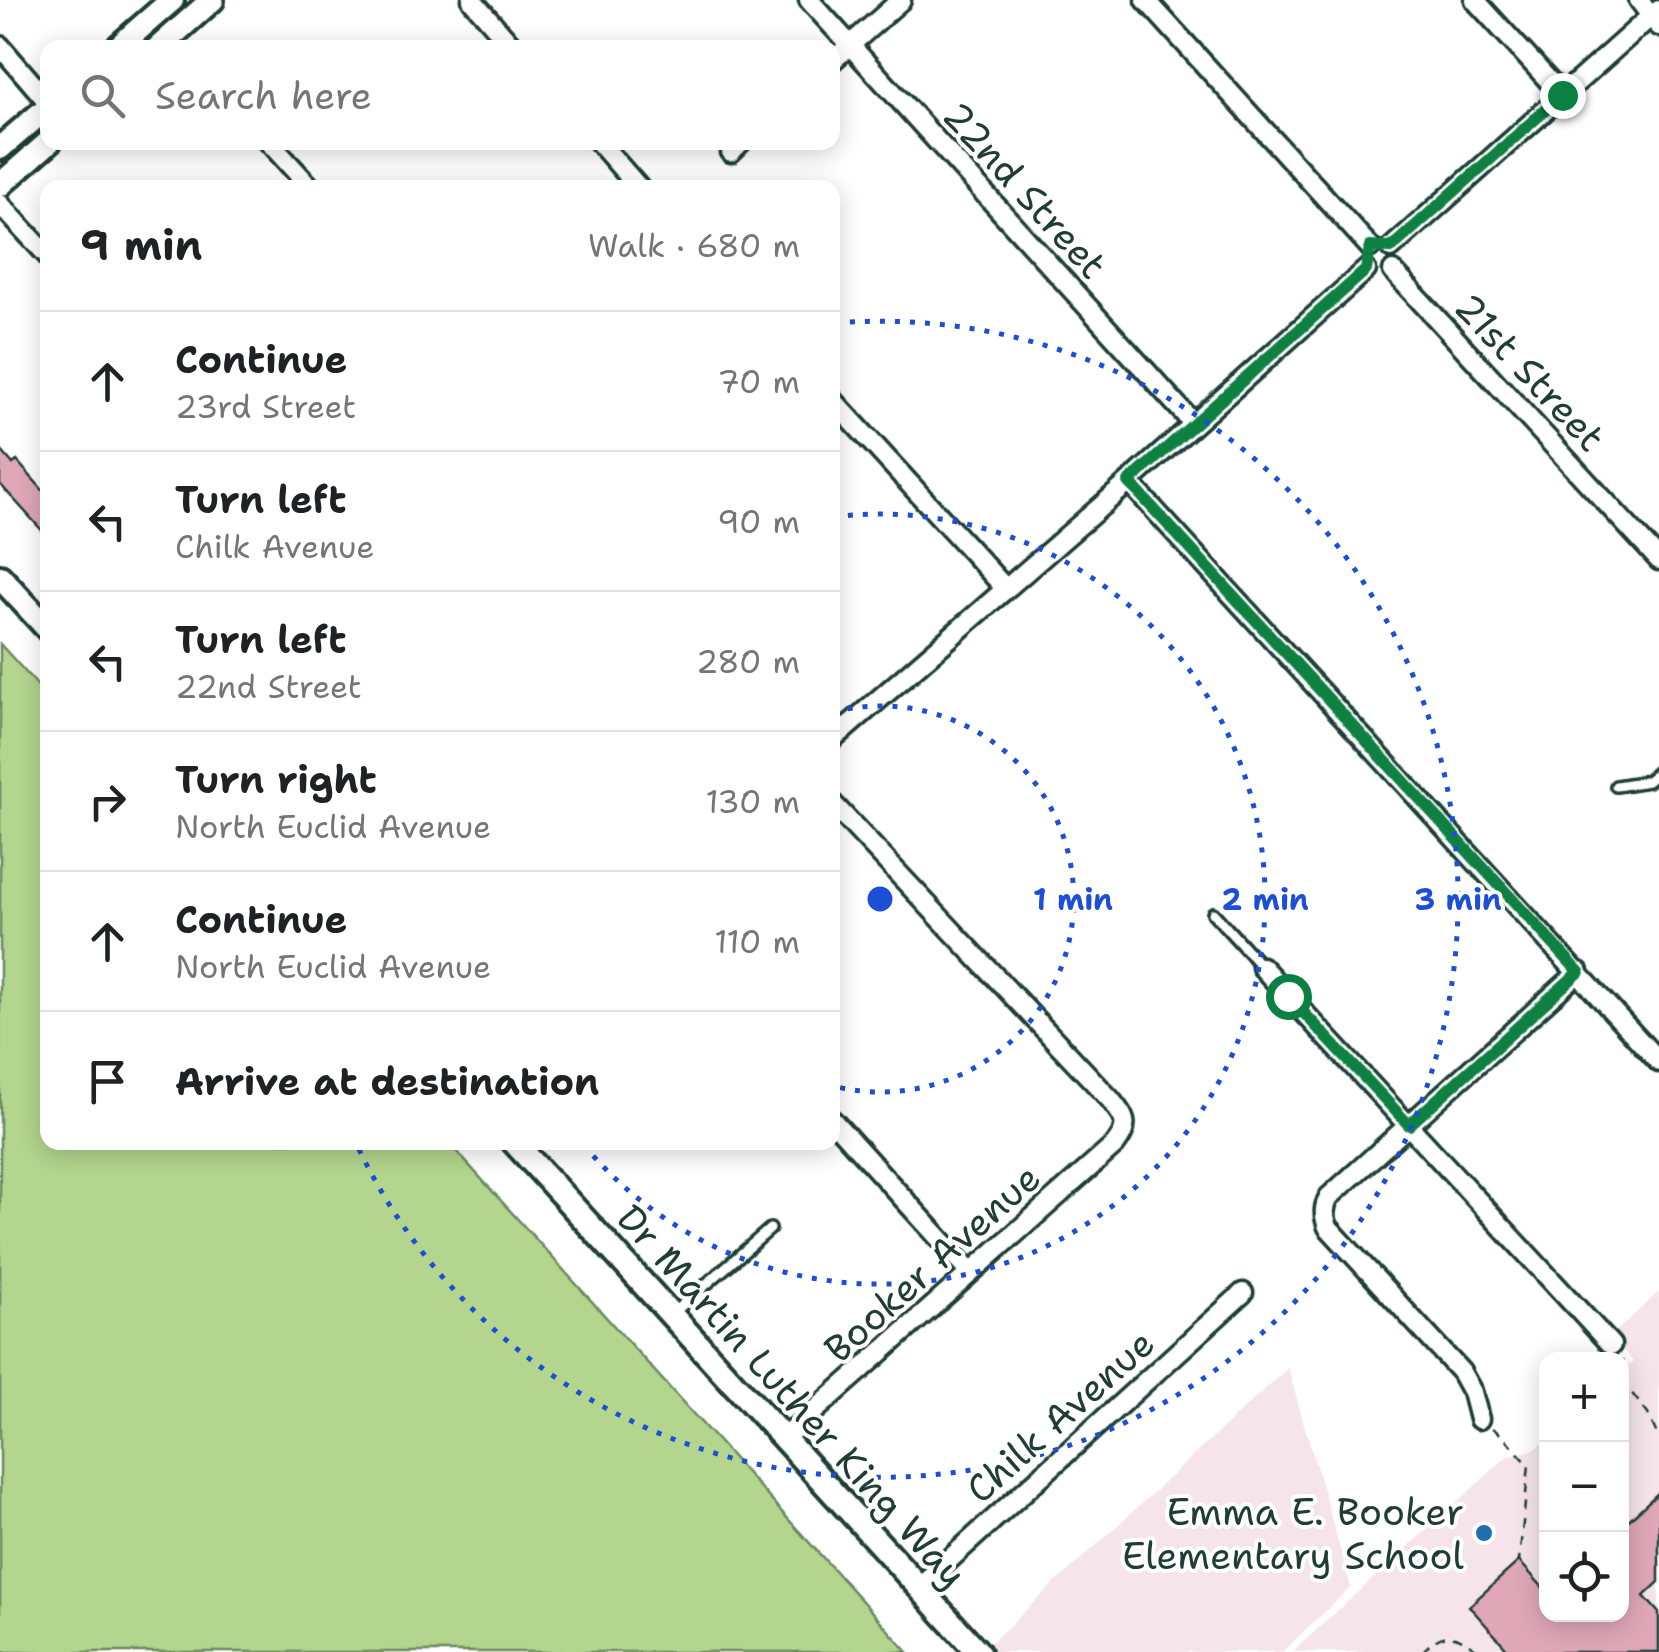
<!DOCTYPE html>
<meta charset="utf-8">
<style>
:root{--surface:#fff;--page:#f2f2f2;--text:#202124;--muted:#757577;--line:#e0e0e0}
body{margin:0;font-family:"Shantell Sans",sans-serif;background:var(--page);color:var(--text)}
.controls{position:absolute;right:30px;bottom:30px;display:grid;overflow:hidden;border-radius:20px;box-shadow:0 5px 25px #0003}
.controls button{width:90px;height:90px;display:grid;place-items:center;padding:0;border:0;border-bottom:2px solid var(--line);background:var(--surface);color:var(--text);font:50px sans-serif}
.stop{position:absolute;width:30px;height:30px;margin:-22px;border:8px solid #0b8043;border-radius:50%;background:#fff}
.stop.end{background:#0b8043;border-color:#fff;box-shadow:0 2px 10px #0008}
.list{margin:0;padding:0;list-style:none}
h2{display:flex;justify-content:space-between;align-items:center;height:130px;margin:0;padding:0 40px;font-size:42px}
h2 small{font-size:32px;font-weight:400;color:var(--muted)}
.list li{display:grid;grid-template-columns:65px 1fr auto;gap:30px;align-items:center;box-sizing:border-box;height:140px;padding:0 40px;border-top:2px solid var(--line)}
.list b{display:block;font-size:38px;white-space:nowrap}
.list p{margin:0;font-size:32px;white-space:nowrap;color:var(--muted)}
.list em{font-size:32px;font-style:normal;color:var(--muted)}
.icon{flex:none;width:55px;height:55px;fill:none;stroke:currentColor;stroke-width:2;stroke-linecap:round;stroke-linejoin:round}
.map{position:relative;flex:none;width:1659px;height:1652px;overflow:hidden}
.search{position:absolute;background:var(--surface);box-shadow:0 5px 25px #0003;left:40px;top:40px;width:800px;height:110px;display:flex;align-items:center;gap:25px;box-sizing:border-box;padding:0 35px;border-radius:20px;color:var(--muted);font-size:38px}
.panel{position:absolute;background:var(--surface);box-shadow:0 5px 25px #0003;left:40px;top:180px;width:800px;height:970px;border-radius:20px}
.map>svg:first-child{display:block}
.built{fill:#f5e5ea}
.green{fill:#b3d58e;stroke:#698961;stroke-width:2.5}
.building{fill:#dfa7b8;stroke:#1f3d34;stroke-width:2.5}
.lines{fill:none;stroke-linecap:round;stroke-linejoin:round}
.lane-casing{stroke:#1f3d34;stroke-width:16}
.street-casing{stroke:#1f3d34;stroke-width:25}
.secondary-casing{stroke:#1f3d34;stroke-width:30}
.path{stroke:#1f3d34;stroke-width:2.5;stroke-dasharray:10 8;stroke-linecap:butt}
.lane{stroke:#fff;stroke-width:9}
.street{stroke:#fff;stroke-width:18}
.secondary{stroke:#fff;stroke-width:22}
.route{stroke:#0b8043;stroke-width:12}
.ring{fill:none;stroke:#1d4ed8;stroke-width:5;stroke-dasharray:5 10}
.poi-dot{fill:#1f6fb2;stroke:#fff;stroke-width:4}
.labels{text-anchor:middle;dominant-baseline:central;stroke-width:8;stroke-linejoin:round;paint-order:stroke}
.street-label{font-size:38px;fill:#1f3d34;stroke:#fff}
.poi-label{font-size:38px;fill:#1f3d34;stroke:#fff;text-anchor:end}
.centre{fill:#1d4ed8;stroke:#fff;stroke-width:5}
.ring-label{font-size:30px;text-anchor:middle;font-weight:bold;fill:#1d4ed8;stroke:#fff;stroke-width:8;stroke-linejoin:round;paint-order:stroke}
</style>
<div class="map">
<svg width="1659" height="1652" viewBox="0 0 1659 1652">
<rect width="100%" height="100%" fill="#fff"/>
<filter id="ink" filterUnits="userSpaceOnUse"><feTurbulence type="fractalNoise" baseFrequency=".01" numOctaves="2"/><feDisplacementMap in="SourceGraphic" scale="20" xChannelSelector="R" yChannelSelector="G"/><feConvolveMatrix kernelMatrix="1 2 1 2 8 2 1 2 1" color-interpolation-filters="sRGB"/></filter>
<g filter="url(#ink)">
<path class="built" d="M1659,1292v360h-367l216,-196 28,-7 10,-10v175h76v-241l11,-11 -21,-27z
M1288,1368l63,219 -69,65h-291l-5,-5z"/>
<path class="green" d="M0,644l47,52 1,446 401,1 459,509h-908z"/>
<path class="building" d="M0,449l13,15 4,-3 31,35v41l-48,-53z
M1659,1492v90l-15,14 15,17v39h-149l-41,-46 50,-45 27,30v23h76v-88z"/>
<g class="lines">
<g class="lane-casing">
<path id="lane" d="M1616,786l32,-5 11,-10
M1213,913l49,54
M673,1313l97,-84"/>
</g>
<g class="street-casing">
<path id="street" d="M472,0l42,48
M809,0l384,423
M1146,0l224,247
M1475,0l87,95
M1639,0l20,26
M0,46l48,56
M832,61l69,-61
M269,142l42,46
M599,142l40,46
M731,152l10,-10
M0,204l48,52
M1391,248l268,-239
M1393,271l266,289
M832,399l174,190
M1129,482l530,580
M832,740l297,-258 237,-212
M1262,967l349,378
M832,1120l138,152
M1479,1419l-7,-27 -11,-20 -133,-145c-4,-11 -5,-19 1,-30l250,-225
M784,1438l331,-293c16,-21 10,-27 -5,-46l-278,-296
M919,1587l324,-294"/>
</g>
<g class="secondary-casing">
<path id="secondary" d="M117,48l55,-48
M158,48l54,-48
M0,148l48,-41
M0,185l49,-43
M0,577l48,52
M514,1142l464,510"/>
</g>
<path class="path" d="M1622,1360l5,27 21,27 11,25
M1492,1428l10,7 27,30 -10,96
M1422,1652c21,-23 35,-19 57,0"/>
<use href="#lane" class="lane"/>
<use href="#street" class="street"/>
<use href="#secondary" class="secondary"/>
</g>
</g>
<g class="lines" filter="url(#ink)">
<path class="route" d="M1288,996l121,129 170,-153 -450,-490 237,-212 4,-23 21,1 171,-153"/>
</g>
<g class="ring">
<path d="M833 712A193 193 0 1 1 833 1086"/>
<path d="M833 517A385 385 0 1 1 583 1144"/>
<path d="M835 323A578 578 0 1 1 356 1143"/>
</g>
<circle class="poi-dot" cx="1484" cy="1533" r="10"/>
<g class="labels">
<g class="street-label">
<text transform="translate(1025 190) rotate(48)">22nd Street</text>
<text transform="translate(1530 372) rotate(47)">21st Street</text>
<text transform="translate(932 1263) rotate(-42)">Booker Avenue</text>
<text transform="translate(792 1396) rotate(48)">Dr Martin Luther King Way</text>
<text transform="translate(1060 1416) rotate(-42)">Chilk Avenue</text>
</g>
<g class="poi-label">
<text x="1464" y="1511">Emma E. Booker<tspan x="1464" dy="44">Elementary School</tspan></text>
</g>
</g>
<circle cx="880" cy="899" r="15" class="centre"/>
<g class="ring-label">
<text x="1073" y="910">1 min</text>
<text x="1265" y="910">2 min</text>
<text x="1458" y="910">3 min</text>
</g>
</svg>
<div class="controls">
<button>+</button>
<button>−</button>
<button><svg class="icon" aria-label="locate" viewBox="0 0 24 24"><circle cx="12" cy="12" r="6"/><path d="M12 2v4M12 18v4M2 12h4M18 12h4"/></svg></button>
</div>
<div class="stop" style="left:1288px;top:996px"></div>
<div class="stop end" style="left:1562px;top:95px"></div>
<div class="search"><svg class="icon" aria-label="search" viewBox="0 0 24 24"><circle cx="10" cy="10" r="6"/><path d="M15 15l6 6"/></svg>Search here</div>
<section class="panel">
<h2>9 min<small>Walk · 680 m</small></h2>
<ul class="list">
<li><svg class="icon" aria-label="ahead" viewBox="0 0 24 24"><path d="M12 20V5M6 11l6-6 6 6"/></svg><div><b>Continue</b><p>23rd Street</p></div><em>70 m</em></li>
<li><svg class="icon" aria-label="left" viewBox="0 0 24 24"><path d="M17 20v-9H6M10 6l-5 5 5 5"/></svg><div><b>Turn left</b><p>Chilk Avenue</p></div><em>90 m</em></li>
<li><svg class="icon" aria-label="left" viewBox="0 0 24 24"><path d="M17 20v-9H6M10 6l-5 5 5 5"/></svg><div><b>Turn left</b><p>22nd Street</p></div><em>280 m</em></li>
<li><svg class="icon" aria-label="right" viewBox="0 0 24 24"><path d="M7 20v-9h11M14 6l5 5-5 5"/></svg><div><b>Turn right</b><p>North Euclid Avenue</p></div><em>130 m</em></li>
<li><svg class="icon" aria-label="ahead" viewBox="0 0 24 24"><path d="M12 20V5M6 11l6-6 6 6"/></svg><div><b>Continue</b><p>North Euclid Avenue</p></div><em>110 m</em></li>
<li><svg class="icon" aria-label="arrive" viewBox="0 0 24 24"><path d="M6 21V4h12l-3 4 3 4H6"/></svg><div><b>Arrive at destination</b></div></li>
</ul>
</section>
</div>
